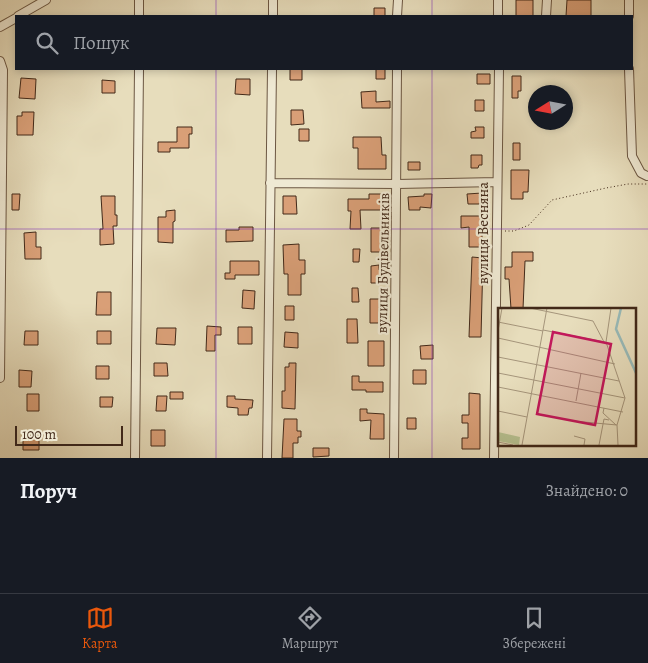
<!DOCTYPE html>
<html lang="uk">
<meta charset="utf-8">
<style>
:root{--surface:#171b24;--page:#20242c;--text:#f1f3f6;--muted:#9ea1a6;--line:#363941;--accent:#ea580c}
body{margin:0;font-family:Alegreya,serif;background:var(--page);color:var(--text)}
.compass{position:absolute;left:528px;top:85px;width:45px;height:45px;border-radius:50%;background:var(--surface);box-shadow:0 2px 8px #0003;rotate:259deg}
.scale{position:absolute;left:15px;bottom:12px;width:108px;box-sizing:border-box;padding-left:5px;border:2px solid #422919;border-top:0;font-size:14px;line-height:18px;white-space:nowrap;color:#422919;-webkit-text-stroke:4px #efe9d3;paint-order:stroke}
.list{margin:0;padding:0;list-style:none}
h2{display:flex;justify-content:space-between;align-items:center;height:65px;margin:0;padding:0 20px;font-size:21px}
h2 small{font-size:16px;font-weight:400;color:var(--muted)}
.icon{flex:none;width:28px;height:28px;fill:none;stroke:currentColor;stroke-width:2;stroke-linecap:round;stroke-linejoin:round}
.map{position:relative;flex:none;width:648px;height:458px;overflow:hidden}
.search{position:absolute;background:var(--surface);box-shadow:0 2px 8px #0003;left:15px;right:15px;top:15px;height:55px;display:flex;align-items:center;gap:12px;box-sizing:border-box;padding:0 18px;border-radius:0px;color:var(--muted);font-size:19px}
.sheet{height:135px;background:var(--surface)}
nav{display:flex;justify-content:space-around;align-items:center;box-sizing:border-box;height:70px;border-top:1px solid var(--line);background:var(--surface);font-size:14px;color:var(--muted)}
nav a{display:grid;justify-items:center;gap:2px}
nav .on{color:var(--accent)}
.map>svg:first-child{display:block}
.building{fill:#d99f77;stroke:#422919}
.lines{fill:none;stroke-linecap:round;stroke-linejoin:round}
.minor-casing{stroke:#6b5642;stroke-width:10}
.path{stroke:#422919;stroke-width:1;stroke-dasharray:1 2.5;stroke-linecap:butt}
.minor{stroke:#efe9d3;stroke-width:8}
.grid{fill:none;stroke:#7b2cbf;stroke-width:1;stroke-opacity:0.55}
.labels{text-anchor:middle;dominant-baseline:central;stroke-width:4.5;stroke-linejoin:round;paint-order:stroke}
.street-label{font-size:15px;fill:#422919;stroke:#efe9d3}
.inset-river{fill:none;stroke:#98bab8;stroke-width:2.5}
.inset-road{fill:none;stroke:#a5957b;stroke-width:1}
.view{fill:#c2185b;fill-opacity:0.15;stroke:#c2185b;stroke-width:2.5}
.inset-edge{fill:none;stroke:#422919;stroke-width:2.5}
</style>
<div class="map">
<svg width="648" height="458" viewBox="0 0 648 458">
<rect width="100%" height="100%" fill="#e7ddbc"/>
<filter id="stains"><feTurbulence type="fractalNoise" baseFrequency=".004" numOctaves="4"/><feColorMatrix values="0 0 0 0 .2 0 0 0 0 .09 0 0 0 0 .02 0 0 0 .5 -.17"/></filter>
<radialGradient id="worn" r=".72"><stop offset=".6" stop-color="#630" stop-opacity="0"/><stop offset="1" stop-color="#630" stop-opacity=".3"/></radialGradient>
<path class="building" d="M516,0h17v16h-17z
M567,0h24v16h-25z
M374,8h11v8h-11z
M290,69h12v11h-12z
M376,69h9v10h-9z
M477,74h13v10h-13z
M512,76h9v15h-3v7h-6z
M21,78l15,1 -1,20 -16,-1z
M236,79h14v16l-15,-1z
M102,80l13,1v12h-13z
M376,91v11l14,-1v7h-28l-1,-16z
M475,100h9v11h-9z
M291,110h12l1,14 -13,1z
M22,112h12l-1,23h-16v-19h5z
M177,127h15v7h-3v14h-19v4h-12v-10h19z
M475,127h9v11h-13v-6l5,-1z
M299,129h10v12h-10z
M353,137h28l1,18h4v14h-28v-21h-5z
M513,143h7v17h-7z
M471,155h11v10h-3l-1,3h-7z
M408,162h12v8h-12z
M511,170h18l-1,22h-5v7h-12z
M482,193v11h-14l-1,-10z
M12,194h8l-1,16h-7z
M369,194h16v16h-25l1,19h-11l1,-18h-3v-12h21z
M424,194h8l-1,14 -11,-1v3h-11l-1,-13 16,-1z
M101,196h14v19h2v11h-4l1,18 -14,1v-16h3z
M283,196h13l1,18h-14z
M175,210v11l-2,1v21l-15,-1v-25h8v-6z
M461,216h21v31h-13v-20l-8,1z
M239,227h14v14l-27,1v-12h13z
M371,228h13v24h-13z
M36,232v15h5v12h-16l-1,-26z
M299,244v16h6v14h-4v21h-13v-21h-4l-1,-29z
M353,249h7l-1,13h-6z
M512,252h21v9h-8l-2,48h-12l-2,-30h-4v-12h7z
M472,257l11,1 -2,79h-12z
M230,261h29v14h-24v4h-10v-6h5z
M379,265v5h4l1,13h-13v-17z
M352,288h6l1,14h-7z
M243,290l12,1 -1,18 -12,-1z
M97,292h14v23h-15z
M370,299h14v24h-14z
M285,306h9v14h-9z
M347,319h10l1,24h-11z
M207,326l14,1v8h-6v16h-9z
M238,327h14v17h-14z
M157,328h19l-1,17 -19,-1z
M25,331h13v14h-14z
M97,331h14v13h-14z
M285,332l13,1v15l-14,-1z
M368,341h16v25h-16z
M433,345v14h-12l-1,-13z
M154,363h13l1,13h-14z
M289,363h7l-1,46 -13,-1v-17h3v-24h4z
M96,366h13v13h-13z
M19,370l13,1 -1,16h-12z
M413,370h13v14h-13z
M352,376h7v6h24v10h-17v-2h-14z
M170,392h13v7h-13z
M469,393l11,1v55h-18v-11h6v-15h-6v-8h7z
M27,394h12v17h-12z
M157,396h10l-1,15h-10z
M227,396h8v3l18,1 -1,8h-3l-1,7h-10v-7l-11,-1z
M100,397h13l-1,10h-12z
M360,409h7v4l17,1v25h-14l1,-19 -11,1z
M407,418h9v11h-9z
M284,419h13v12h4v6h-3v6h-5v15h-11z
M151,430h14v16h-14z
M23,436h16v14h-16z
M313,448h16v8l-16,1z"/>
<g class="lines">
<g class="minor-casing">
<path id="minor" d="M629,0v16
M18,16l28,-16
M139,16v-16
M273,16v-16
M397,16l1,-16
M498,16v-16
M546,16l1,-16
M0,27l16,-9
M0,61l3,9 -3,308
M629,69l3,87 9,17 6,3
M270,183l127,1 100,-2
M135,458l4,-389
M267,458l5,-389
M394,458l3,-389
M494,458l5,-389"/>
</g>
<path class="path" d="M505,231h9l15,-6 23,-25 54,-12 22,-4h19"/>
<use href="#minor" class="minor"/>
</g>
<path class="grid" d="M216,0v16M432,0v16M216,69v389M432,69v389M0,229h648"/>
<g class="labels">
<g class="street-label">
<text transform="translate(483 233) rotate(-90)">вулиця Весняна</text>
<text transform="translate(383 263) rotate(-89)">вулиця Будівельників</text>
</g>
</g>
<g transform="translate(498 308)">
<rect width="138" height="138" fill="#e7ddbc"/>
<path d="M0,124l22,5 -1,8 -21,-4z" fill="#b6c090"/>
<path class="inset-river" d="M123,0l-5,21 20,44"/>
<path class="inset-road" d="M32,0l63,13 11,21M113,0l-5,34 19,56 -8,27 1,20M0,14l45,9M45,22l62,12M0,23l4,-23M0,30l117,26M0,49l121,24M0,65l127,25M0,79l125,25M78,93l5,-28M106,100l-1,5 13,12M0,103l29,6M75,113l44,4M76,128l11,3 -1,6M0,134l15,3M24,137l25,-137M101,137l5,-26 5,1"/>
<path class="view" d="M55,24l58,12 -16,81 -58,-11z"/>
<rect width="138" height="138" class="inset-edge"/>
</g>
<rect width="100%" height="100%" filter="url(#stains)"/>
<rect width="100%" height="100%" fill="url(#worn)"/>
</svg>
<svg class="compass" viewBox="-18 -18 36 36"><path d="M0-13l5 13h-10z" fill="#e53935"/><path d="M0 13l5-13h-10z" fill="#9ea1a6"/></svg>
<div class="scale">100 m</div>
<div class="search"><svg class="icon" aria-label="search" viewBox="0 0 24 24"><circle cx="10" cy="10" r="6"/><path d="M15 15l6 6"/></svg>Пошук</div>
</div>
<section class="sheet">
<h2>Поруч<small>Знайдено: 0</small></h2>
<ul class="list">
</ul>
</section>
<nav>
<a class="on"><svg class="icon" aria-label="map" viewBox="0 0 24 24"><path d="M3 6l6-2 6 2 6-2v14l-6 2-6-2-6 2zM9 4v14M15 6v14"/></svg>Карта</a>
<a><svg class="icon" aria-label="directions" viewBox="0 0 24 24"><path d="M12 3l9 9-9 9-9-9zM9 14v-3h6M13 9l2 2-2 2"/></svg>Маршрут</a>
<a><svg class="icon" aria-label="saved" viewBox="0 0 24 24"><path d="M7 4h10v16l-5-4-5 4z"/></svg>Збережені</a>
</nav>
